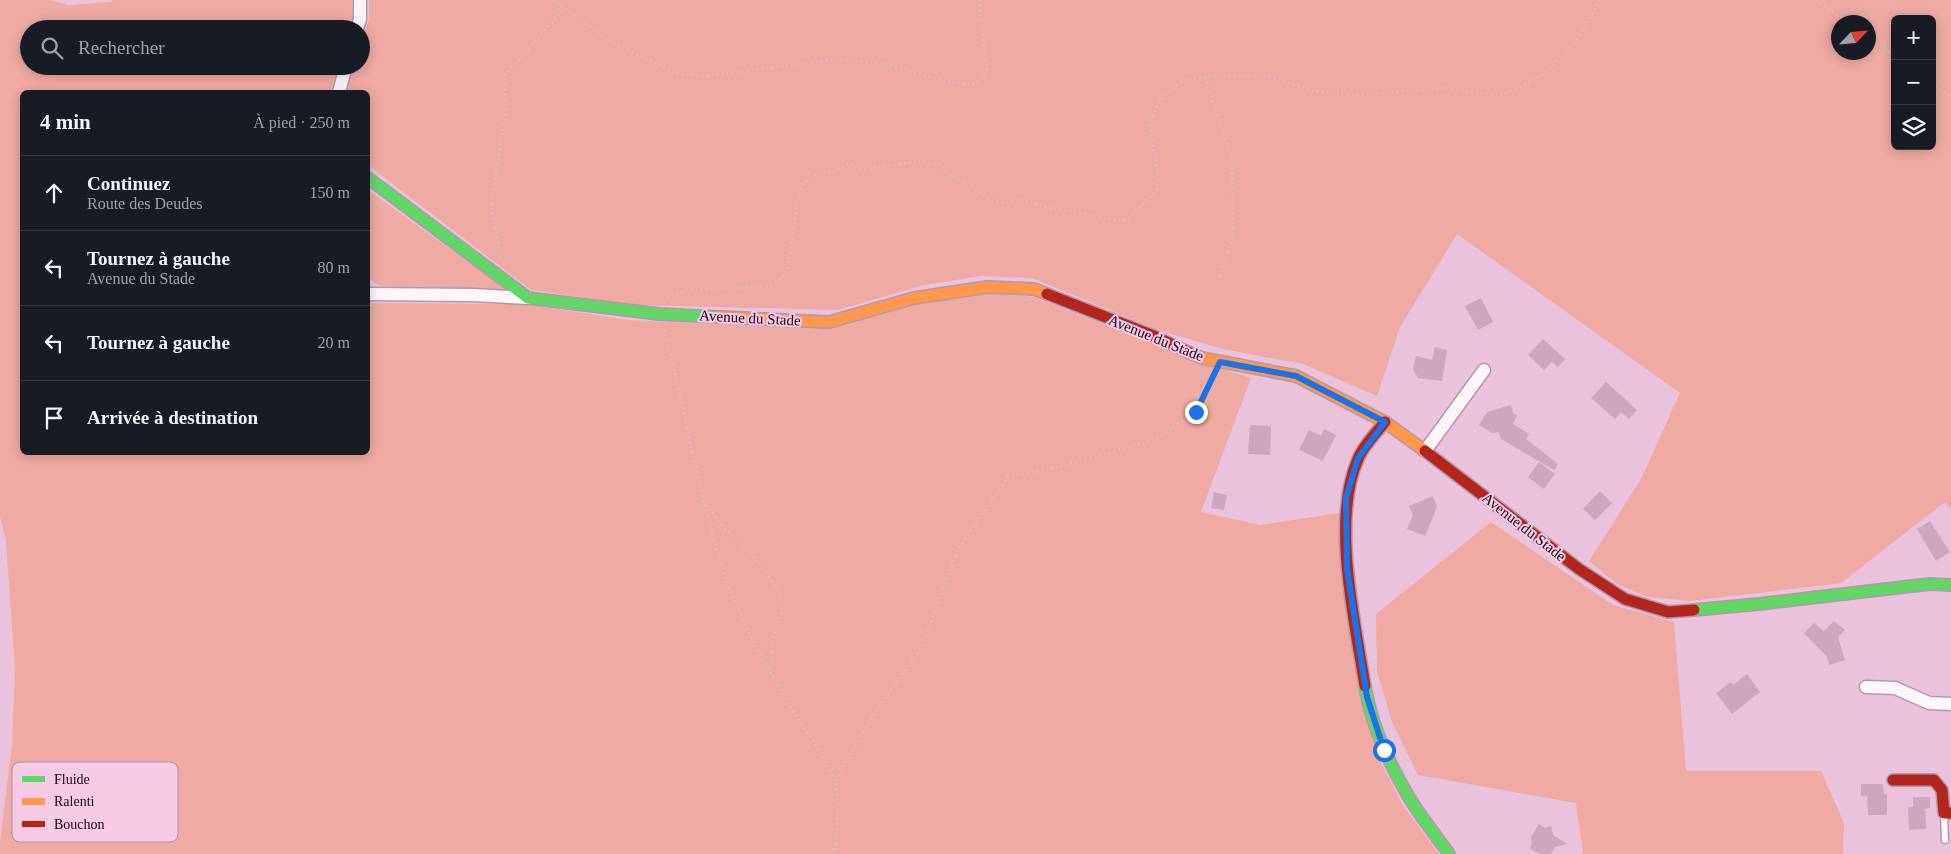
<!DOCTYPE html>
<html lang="fr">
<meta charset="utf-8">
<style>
:root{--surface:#171b24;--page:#242831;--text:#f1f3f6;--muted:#9ea1a6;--line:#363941}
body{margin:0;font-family:Georgia,serif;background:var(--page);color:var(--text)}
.controls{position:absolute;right:15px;top:15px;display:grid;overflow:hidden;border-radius:8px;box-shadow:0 2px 12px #0003}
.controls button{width:45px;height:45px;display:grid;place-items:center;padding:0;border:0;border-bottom:1px solid var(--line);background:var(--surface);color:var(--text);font:25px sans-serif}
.compass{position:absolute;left:1831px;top:15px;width:45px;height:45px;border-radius:50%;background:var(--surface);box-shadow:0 2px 12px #0003;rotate:64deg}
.stop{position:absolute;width:15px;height:15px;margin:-11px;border:4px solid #1a73e8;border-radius:50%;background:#fff}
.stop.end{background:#1a73e8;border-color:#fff;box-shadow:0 1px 5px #0008}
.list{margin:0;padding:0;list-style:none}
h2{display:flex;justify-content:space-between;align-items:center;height:65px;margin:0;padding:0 20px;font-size:21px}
h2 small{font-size:16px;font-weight:400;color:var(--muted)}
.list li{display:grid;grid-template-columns:32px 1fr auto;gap:15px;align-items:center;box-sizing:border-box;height:75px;padding:0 20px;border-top:1px solid var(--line)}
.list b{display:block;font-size:19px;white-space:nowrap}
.list p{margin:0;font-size:16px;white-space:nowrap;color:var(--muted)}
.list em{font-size:16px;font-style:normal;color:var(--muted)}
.icon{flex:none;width:28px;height:28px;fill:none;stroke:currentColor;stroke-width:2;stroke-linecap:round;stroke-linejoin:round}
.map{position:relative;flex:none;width:1951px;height:854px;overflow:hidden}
.search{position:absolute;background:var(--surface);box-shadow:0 2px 12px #0003;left:20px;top:20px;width:350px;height:55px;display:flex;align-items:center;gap:12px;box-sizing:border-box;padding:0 18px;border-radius:28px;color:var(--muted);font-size:19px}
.panel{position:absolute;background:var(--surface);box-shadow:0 2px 12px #0003;left:20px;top:90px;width:350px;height:365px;border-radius:8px}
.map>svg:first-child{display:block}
.green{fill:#eeaaa3;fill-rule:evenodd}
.building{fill:#cda6bf}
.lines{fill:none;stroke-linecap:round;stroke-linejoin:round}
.lane-casing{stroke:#b697aa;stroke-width:9}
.street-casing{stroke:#b697aa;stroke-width:15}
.fast-casing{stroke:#b697aa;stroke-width:14}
.slow-casing{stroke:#b697aa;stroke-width:14}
.jam-casing{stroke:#b697aa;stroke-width:14}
.path{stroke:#d3c7cf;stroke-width:2.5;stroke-dasharray:1 4;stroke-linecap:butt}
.lane{stroke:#fcf6fa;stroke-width:6}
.street{stroke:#fcf6fa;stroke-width:12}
.fast{stroke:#63d668;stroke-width:11}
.slow{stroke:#ff974d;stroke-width:11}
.jam{stroke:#b3261e;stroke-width:11}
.route{stroke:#1a73e8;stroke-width:6}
.labels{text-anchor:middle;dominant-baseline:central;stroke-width:4;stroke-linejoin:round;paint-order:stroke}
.street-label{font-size:15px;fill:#190312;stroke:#f7cae5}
.key{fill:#f7cae5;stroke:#b48ea6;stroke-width:1}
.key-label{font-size:14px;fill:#190312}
</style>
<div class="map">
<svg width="1951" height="854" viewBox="0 0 1951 854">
<rect width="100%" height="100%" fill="#ebc2dc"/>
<path class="green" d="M0,0h50l18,5 42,-3 4,-2h238l1,21 -2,8h-322v37h310l-9,26h-308v360h194l2,3 8,-3h142v-149l157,1 103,16 129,6 230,-33 47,4 166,65 51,16 -50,134 59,13 79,-12 41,248 23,45 36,48h-1439v-12l12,-97 3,-75 -9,-129 -6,-24z
M369,0h1582v509l-6,-7 -104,81 -151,18 -42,-4 -31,-13 -28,-23 52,-82 39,-86 -223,-159 -57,93 -23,69 -74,-32 -80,-15 -65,-19 -126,-52 -51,-2 -57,9 -86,25 -202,-5 -105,-15 -163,-125v-73h-23l8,-26h8v-24l8,-22zM1895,19h37v127h-37zM1838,22h30v30h-30z
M368,190l143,103 -131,-7 -12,-8z
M1491,522l122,83 61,17 12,149h135l23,52 -1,31h-260l-7,-51 -158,-28 -26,-53 -15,-51 -1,-57z"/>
<path class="building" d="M1481,298l12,24 -15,8 -13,-24z
M1543,339l22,20 -7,8 -6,-5 -8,8 -16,-15z
M1435,347l12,3 -5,31 -24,-3 -5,-9 3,-13 16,4z
M1606,382l31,28 -8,9 -8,-7 -6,7 -24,-21z
M1511,405l2,8 4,2 -4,9 16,10 -3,5 32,25 -4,6 -53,-31 -2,-7 -7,1 -13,-8 8,-13z
M1250,425l21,1 -1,29 -22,-1z
M1324,429l12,6 -13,26 -24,-11 10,-20 12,6z
M1539,462l16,12 -11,15 -16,-12z
M1600,491l12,12 -17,17 -12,-11z
M1214,492l13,3 -3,15 -13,-2z
M1433,496l4,11 -12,29 -18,-7 6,-14 -4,-9z
M1930,521l20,31 -14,9 -19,-32z
M1834,621l11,9 -7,7 7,23 -16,5 -2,-8 -23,-24 10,-10 10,8z
M1747,674l13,18 -28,22 -16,-21 15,-11 2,3z
M1861,784h22l1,10h3v21h-19l-1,-19h-6z
M1913,797h17v11l-5,1 1,20 -17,1 -1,-23h5z
M1539,824l6,4 6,-2 2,9 14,9 -12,3 -4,7h-12l-9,-6 2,-5 -1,-6z"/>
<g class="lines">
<g class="lane-casing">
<path id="lane" d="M1944,814l1,26"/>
</g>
<g class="street-casing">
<path id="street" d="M357,29l3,-10v-19
M339,92l7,-26
M368,294l105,1 55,3
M1425,451l59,-81
M1866,687l29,1 34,15 22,1"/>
</g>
<g class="fast-casing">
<path id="fast" d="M368,178l160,120 131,16 61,3
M1694,610l65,-6 170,-20 22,1
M1365,686c6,38 23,75 42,108 12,21 28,40 42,60"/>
</g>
<g class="slow-casing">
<path id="slow" d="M720,317l109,5 85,-24 73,-11 47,2 13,5
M1190,353l12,5 94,18 89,46 40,29"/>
</g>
<g class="jam-casing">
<path id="jam" d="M1047,294l107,42 36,17
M1425,451l154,118 46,30 43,13 26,-2
M1365,686c-10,-64 -34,-166 -7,-227 5,-13 18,-26 27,-37
M1893,780h41l8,10 2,23h7"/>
</g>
<path class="path" d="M553,0l57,41 65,32 32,3 123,-16 53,3 50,15 34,7 14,-5 6,-10 -8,-70
M1816,0l32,22
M1868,37l27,19
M1205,77l27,82 1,75 -13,44
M1932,84l19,14
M501,258l-10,-52 15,-98 -2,-31 60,-68
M668,298l18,-8 80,-3 12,-6 10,-11 9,-67 7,-20 14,-10 15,-1 15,-9 12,7 61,-9 18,4 13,12 17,7 14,11 17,8 23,-4 23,8 76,14 8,-4 27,-27 1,-15 -8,-49 5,-17 9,-13 19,-16 22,-3h67l42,14 40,4 91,-7 55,7 20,-8 26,-15 30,-31 24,-41
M664,330c23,84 35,172 64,254 16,45 40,85 64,125 16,25 31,45 43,72
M703,501l22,28 38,38 16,26 3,16 -10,33 -1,29
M833,854l3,-9 2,-38 -3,-26 39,-67 47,-66 36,-97 51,-74 46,-9 100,-28 42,-28 17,-35"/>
<use href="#lane" class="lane"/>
<use href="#street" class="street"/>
<use href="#fast" class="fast"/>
<use href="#slow" class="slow"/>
<use href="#jam" class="jam"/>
</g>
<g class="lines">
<path class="route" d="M1196,412l24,-50 76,14 89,46 -27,36 -12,40 1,71 20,128 17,53"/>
</g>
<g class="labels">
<g class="street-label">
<text transform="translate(750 318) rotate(3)">Avenue du Stade</text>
<text transform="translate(1156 338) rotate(22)">Avenue du Stade</text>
<text transform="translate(1524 527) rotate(38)">Avenue du Stade</text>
</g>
</g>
<rect x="12" y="762" width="166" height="80" rx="8" class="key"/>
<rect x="22" y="776" width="23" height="6" fill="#63d668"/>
<rect x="22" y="798" width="23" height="7" fill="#ff974d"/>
<rect x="22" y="821" width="23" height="6" fill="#b3261e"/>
<g class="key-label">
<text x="54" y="784">Fluide</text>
<text x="54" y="806">Ralenti</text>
<text x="54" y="829">Bouchon</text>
</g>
</svg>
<div class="controls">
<button>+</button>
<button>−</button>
<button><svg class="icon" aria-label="layers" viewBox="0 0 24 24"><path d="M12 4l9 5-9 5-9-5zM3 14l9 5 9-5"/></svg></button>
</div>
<svg class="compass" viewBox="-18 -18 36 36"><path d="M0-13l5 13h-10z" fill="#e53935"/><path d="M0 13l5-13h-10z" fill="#9ea1a6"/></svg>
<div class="stop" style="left:1384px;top:750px"></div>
<div class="stop end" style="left:1196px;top:412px"></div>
<div class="search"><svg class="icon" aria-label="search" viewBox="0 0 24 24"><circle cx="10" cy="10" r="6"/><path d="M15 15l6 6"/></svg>Rechercher</div>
<section class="panel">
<h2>4 min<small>À pied · 250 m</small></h2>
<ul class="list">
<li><svg class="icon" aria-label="ahead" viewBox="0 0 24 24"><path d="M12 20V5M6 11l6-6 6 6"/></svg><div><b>Continuez</b><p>Route des Deudes</p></div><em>150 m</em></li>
<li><svg class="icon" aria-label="left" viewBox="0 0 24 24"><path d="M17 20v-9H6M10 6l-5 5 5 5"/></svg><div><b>Tournez à gauche</b><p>Avenue du Stade</p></div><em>80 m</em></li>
<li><svg class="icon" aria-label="left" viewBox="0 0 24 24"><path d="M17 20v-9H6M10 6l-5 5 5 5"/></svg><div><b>Tournez à gauche</b></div><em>20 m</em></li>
<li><svg class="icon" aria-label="arrive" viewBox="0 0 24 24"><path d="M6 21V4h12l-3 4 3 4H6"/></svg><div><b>Arrivée à destination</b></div></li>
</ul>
</section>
</div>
